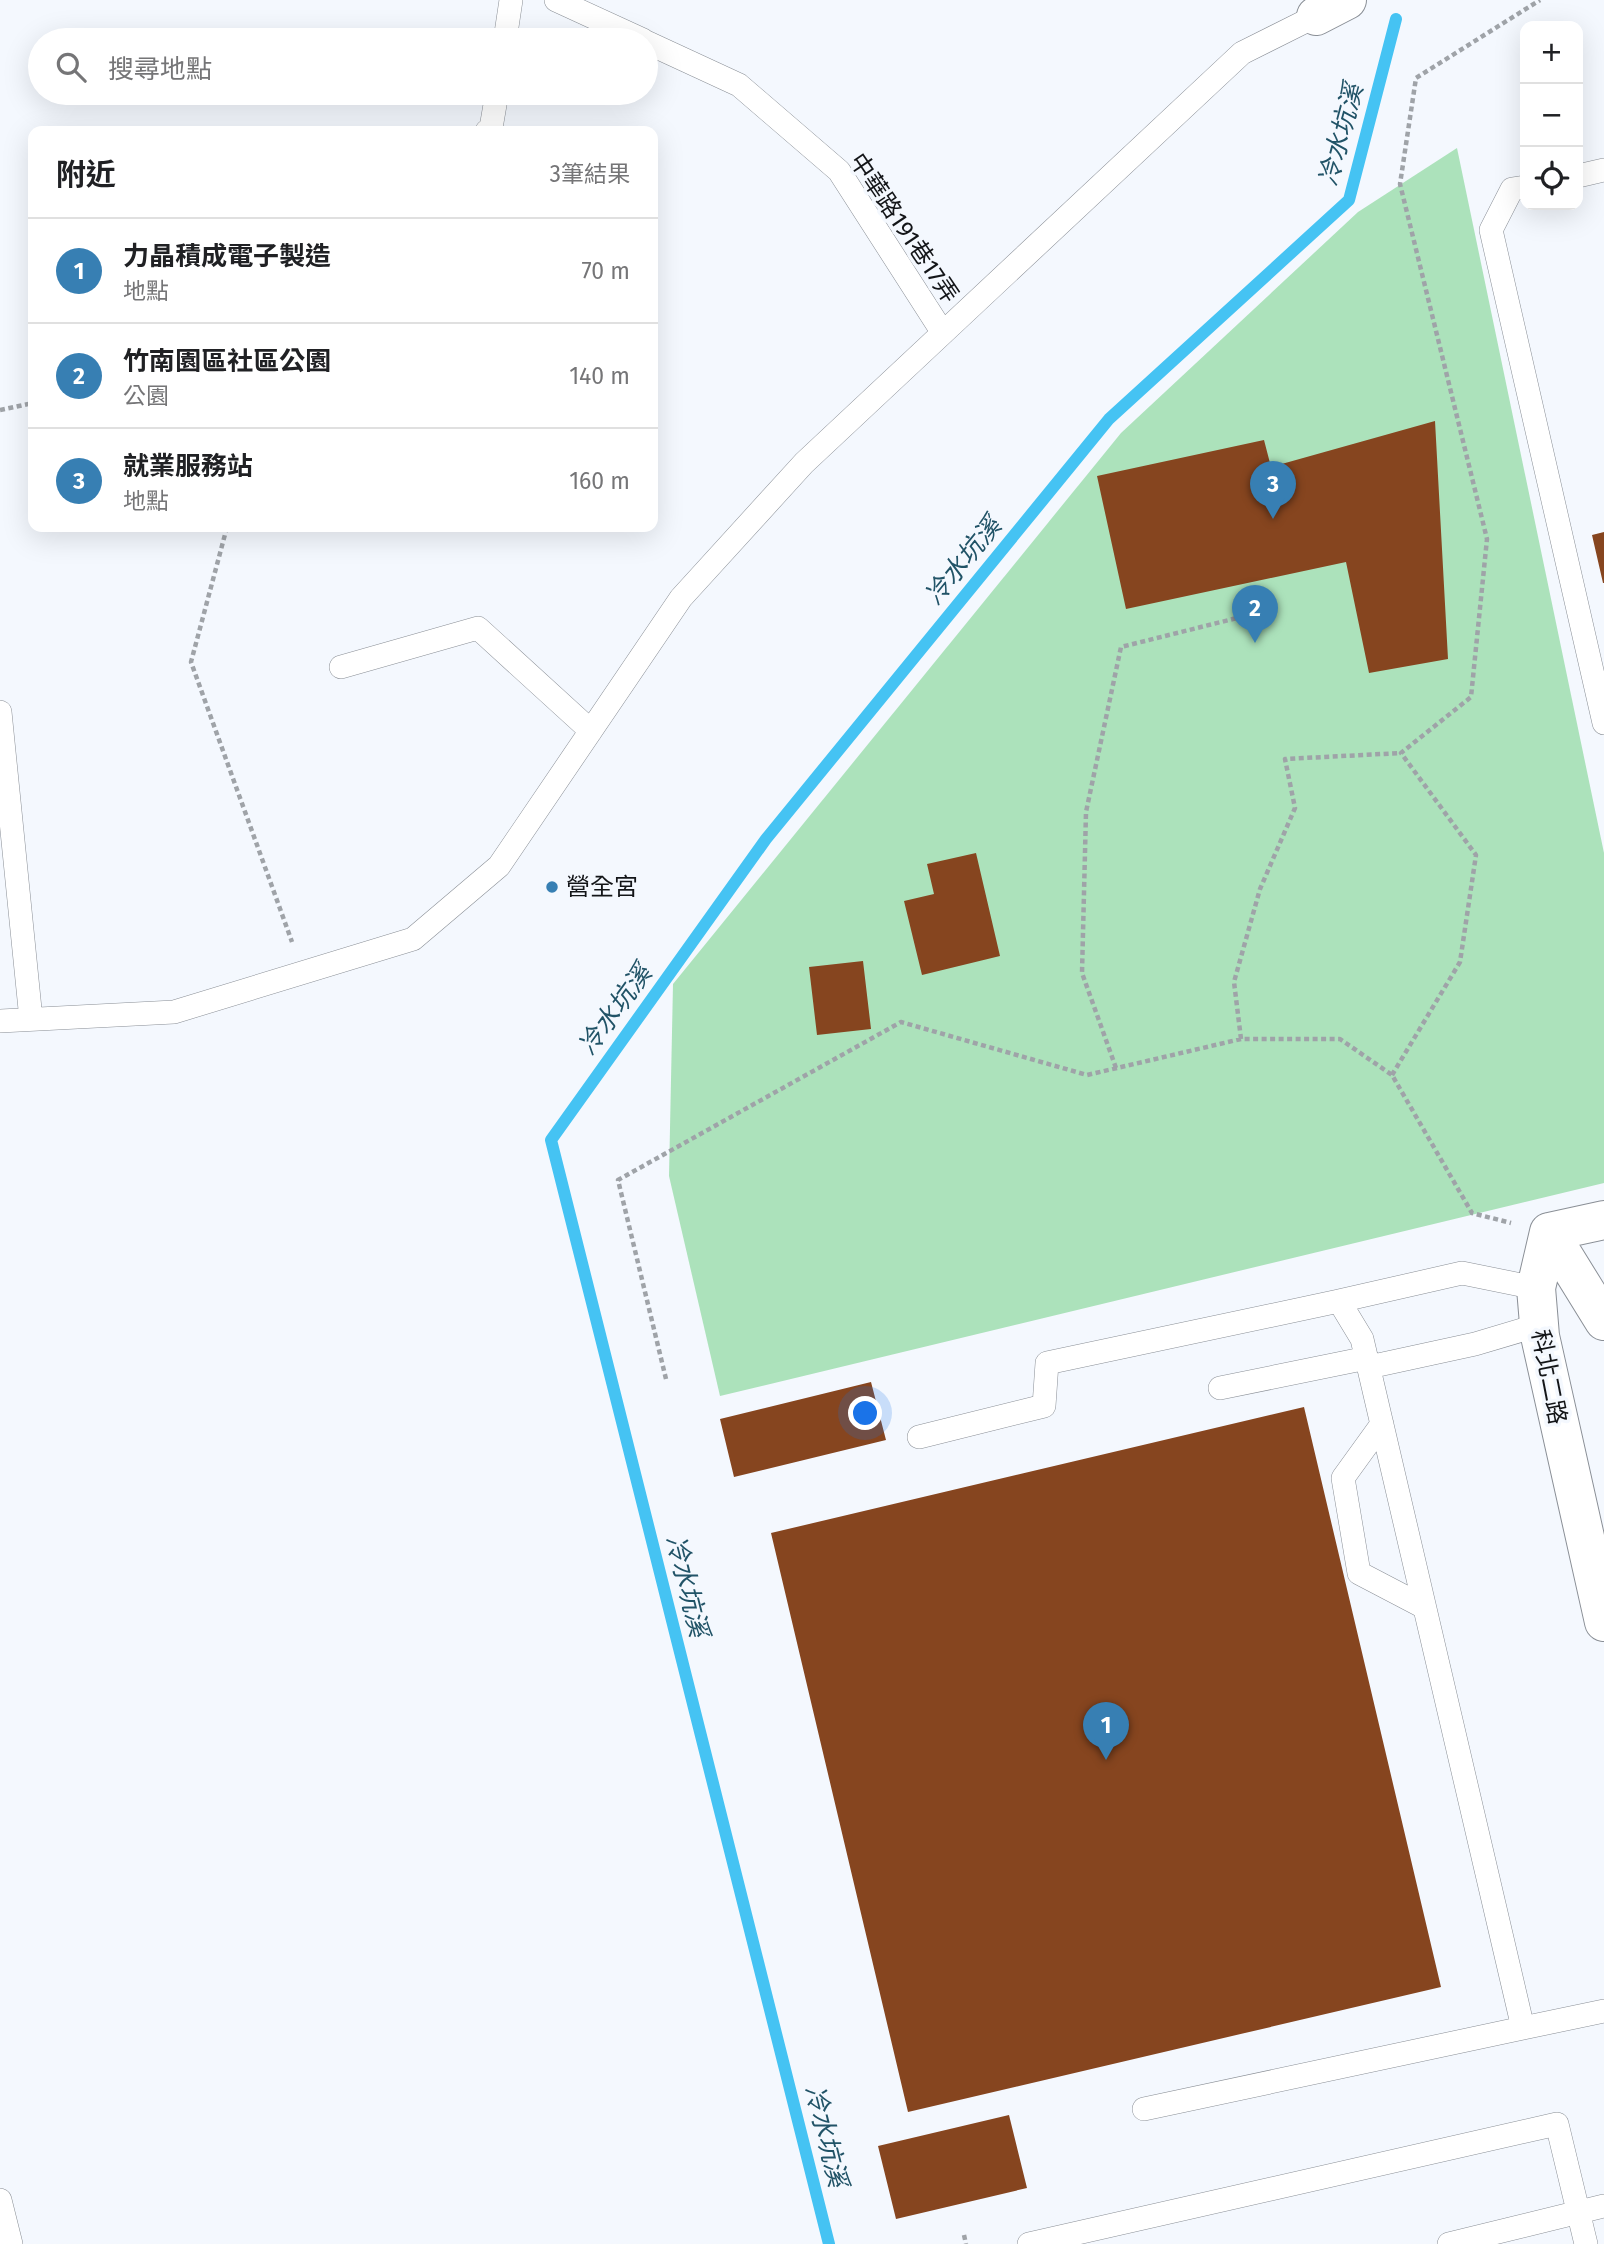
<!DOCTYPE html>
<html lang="zh-TW">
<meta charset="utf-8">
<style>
:root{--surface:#fff;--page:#f2f2f2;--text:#202124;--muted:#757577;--line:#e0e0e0;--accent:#377fb3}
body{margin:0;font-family:"Fira Sans","Noto Sans TC",sans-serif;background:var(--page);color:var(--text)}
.controls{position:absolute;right:21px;top:21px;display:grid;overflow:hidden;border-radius:14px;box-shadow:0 7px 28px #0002}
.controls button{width:63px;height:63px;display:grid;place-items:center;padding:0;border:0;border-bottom:2px solid var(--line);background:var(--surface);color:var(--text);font:35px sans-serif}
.you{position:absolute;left:866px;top:1414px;width:24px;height:24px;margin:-18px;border:5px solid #fff;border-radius:50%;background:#1a73e8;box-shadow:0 0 0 10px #1a73e833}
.badge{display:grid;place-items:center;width:46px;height:46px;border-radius:50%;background:var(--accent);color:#fff;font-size:23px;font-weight:700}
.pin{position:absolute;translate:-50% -58px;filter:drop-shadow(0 2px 4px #0008)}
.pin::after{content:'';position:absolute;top:37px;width:24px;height:21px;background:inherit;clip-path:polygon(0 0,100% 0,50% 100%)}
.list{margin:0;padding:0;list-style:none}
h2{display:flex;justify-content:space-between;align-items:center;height:91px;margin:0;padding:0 28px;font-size:30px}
h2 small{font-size:23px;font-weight:400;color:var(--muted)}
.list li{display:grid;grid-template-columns:46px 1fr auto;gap:21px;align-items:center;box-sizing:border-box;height:105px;padding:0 28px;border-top:2px solid var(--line)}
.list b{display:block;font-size:26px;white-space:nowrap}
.list p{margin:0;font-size:23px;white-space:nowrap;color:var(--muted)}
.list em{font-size:23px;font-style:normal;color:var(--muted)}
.icon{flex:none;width:38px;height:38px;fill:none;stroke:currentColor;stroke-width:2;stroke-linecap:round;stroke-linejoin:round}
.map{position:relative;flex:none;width:1604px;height:2244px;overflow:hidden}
.search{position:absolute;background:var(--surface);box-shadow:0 7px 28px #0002;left:28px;top:28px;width:630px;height:77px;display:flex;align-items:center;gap:18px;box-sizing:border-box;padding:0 24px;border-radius:38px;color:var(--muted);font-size:26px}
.panel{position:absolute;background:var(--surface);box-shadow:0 7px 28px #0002;left:28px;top:126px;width:630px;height:406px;border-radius:14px}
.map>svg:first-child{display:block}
.green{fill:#ace2bb}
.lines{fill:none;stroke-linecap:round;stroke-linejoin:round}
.stream{stroke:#45c3f3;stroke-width:12}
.building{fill:#86451f}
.lane-casing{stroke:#8a8f96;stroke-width:24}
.street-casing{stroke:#8a8f96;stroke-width:40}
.path{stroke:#9fa3a8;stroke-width:4.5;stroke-dasharray:5 3.5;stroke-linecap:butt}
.lane{stroke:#fff;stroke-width:23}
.street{stroke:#fff;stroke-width:38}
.poi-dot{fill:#377fb3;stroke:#f4f8fe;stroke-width:2.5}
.labels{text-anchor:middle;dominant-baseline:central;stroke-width:7;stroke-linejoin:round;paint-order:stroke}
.street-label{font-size:24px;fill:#131518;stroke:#f4f8fe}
.poi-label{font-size:24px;fill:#131518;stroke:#f4f8fe;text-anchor:start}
.water-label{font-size:26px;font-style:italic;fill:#215367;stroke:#f4f8fe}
</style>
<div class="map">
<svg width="1604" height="2244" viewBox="0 0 1604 2244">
<rect width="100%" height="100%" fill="#f4f8fe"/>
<path class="green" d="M1457,148l147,705v330l-884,213 -51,-220 4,-192 448,-551 237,-221z"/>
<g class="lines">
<path class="stream" d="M829,2244l-278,-1104 215,-301 343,-420 240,-219 47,-181"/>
</g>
<path class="building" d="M1435,421l13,238 -79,14 -23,-111 -220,47 -29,-133 167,-36 7,27z
M1604,532v51h-1l-11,-48z
M976,853l24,103 -78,19 -18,-74 30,-7 -7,-30z
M863,961l8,68 -54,6 -8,-68z
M871,1382l15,58 -152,37 -14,-58z
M1304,1407l137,580 -533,125 -137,-579z
M1009,2115l18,73 -131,31 -18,-73z"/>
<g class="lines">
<g class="lane-casing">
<path id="lane" d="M556,0l87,40
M505,40l6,-40
M646,42l93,43 100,86 104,162
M487,131l4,-3 6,-35
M1578,176l26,-6
M1525,187l-13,2 -21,41 113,493
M341,667l137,-39 113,103
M0,712l31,307
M0,1021l174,-9 239,-73 86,-73 182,-268 123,-135 438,-410 74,-37
M1339,1301l123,-28 74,15
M1369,1367l106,-23 64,-19
M1220,1388l147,-30
M1382,1424l-39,54 16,95 65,34
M919,1437l125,-31 3,-43 292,-62 23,38 161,689 81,-17
M1144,2109l379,-81
M0,2200l11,44
M1029,2244l528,-120 29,120
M1449,2244l155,-38"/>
</g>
<g class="street-casing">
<path id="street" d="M1316,16l31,-16
M1549,1232l-13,56 4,48 64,286
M1549,1232l55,89
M1549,1232l55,-12"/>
</g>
<path class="path" d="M0,410l33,-7
M227,527l-36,135 101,280
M1241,1039l-7,-57 26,-93 35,-81 -10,-49 116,-6
M1116,1068l-34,-95 4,-161 35,-165 140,-35
M1392,1075l68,-113 16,-107 -75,-102 70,-56 16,-158 -87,-355 16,-106 124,-78
M666,1379l-48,-199 283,-158 186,53 154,-36h99l52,36 80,138 39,10
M964,2235l2,9"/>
<use href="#lane" class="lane"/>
<use href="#street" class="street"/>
</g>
<circle class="poi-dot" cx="552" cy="887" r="7"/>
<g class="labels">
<g class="street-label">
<text transform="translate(904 228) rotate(56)">中華路191巷17弄</text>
<text transform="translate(1549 1377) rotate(79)">科北二路</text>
</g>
<g class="poi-label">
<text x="566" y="887">營全宮</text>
</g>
<g class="water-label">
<text transform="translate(1341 135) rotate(-75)">冷水坑溪</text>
<text transform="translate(963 561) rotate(-51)">冷水坑溪</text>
<text transform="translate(615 1010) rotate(-54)">冷水坑溪</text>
<text transform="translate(687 1586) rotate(76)">冷水坑溪</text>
<text transform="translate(826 2136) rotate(76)">冷水坑溪</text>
</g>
</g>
</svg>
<div class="controls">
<button>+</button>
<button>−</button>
<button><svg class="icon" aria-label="locate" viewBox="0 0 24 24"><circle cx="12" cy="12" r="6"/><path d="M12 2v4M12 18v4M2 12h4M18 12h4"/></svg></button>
</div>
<div class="you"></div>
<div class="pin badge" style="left:1106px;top:1760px">1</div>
<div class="pin badge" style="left:1255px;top:643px">2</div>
<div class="pin badge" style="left:1273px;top:519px">3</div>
<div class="search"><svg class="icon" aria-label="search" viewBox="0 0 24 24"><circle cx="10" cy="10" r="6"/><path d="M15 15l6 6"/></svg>搜尋地點</div>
<section class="panel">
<h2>附近<small>3筆結果</small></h2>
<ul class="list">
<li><span class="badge">1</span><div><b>力晶積成電子製造</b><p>地點</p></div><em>70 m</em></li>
<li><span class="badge">2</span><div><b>竹南園區社區公園</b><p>公園</p></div><em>140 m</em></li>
<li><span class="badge">3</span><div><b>就業服務站</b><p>地點</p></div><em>160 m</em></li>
</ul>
</section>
</div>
